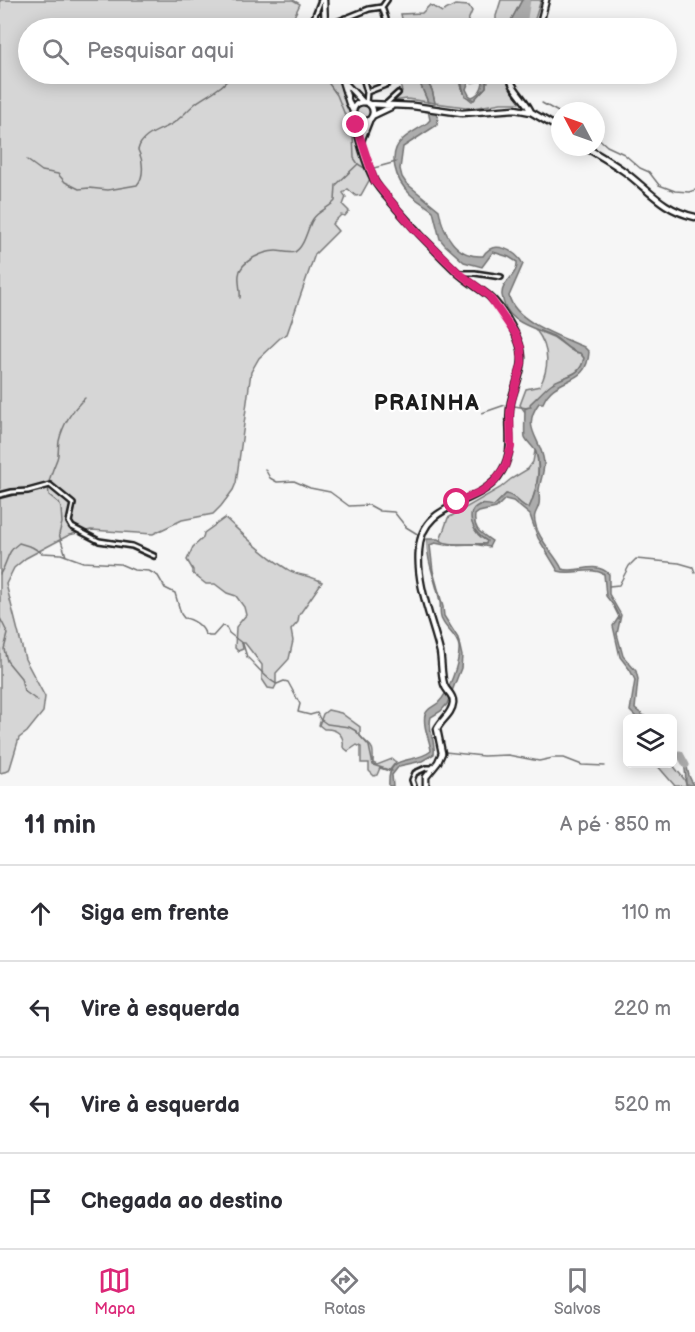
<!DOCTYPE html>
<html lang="pt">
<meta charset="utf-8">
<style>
:root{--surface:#fff;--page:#f7f7f7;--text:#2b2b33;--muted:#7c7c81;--line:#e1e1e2;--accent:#db2777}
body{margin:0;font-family:"Balsamiq Sans",sans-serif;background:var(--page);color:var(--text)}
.controls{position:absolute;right:18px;bottom:18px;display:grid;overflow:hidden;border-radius:9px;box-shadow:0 3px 15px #0003}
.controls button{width:54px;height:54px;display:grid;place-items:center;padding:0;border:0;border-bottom:2px solid var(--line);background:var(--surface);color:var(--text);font:30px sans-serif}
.compass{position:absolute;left:551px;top:102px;width:54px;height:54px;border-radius:50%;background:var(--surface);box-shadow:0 3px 15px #0003;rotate:311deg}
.stop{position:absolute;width:18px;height:18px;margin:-14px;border:4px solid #db2777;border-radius:50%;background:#fff}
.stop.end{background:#db2777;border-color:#fff;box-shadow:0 2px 6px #0008}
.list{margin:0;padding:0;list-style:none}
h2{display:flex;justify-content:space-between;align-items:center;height:78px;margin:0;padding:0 24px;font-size:26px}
h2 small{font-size:20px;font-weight:400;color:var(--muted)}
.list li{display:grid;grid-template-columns:39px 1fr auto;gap:18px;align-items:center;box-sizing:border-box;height:96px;padding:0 24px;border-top:2px solid var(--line)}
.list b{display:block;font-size:22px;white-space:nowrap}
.list em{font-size:20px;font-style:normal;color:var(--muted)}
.icon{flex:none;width:33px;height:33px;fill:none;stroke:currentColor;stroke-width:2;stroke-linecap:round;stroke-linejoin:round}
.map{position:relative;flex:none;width:695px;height:786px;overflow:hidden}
.search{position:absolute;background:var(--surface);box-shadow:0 3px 15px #0003;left:18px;right:18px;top:18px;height:66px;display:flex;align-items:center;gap:15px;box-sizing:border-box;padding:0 21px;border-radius:33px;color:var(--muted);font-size:22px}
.sheet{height:462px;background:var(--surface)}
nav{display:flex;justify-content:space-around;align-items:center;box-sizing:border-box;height:84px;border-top:2px solid var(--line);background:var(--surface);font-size:16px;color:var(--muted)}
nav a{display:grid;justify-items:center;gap:3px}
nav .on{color:var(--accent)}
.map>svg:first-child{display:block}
.green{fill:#d6d6d6;stroke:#797979;stroke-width:1.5}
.water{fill:#acacac;stroke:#727272;stroke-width:1.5}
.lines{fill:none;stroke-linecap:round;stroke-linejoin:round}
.stream{stroke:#727272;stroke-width:1.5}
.river{stroke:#acacac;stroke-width:7}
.street-casing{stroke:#1c1c1c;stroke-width:8}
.secondary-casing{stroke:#1c1c1c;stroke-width:9}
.street{stroke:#fff;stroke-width:3}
.secondary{stroke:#fff;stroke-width:4.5}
.route{stroke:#db2777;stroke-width:8}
.labels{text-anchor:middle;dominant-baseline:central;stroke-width:4.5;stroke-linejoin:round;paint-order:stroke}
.district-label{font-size:22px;font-weight:bold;letter-spacing:1.5px;fill:#1c1c1c;stroke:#fff}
</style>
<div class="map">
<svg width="695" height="786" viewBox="0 0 695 786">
<rect width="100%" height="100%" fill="#f6f6f6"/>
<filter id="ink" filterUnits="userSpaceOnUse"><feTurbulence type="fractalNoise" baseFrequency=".0167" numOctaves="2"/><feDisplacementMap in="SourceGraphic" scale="12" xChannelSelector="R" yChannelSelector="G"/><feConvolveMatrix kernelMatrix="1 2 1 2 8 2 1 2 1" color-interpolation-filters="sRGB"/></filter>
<g filter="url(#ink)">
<path class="green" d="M0,0h293l7,4 -11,23 3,1h-264v46h309l34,103 -10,18 -5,1 -8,-7 -5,4 3,4 -3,8 6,6 -4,5 -4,-1 -9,9 6,7 -23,23 -28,80 -7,4 -21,20 -8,14 -15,111 -3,7 -12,16 -8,8 -31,6 -29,14 -62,-4 -22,5 -43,23 -12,10 -8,16 19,75 20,38 -2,15 -16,20 -8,6 -9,30 -2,3 -8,2z
M501,0h21l-15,28h-11v-12z
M527,0h14l-9,28h-17l9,-12z
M430,5l12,7 13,-7 14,1 3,5 -5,12 -5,5h-65l5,-9 -1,-5 21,-1z
M396,74h20l12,28 -21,-3 -15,2 10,-10z
M422,74h37c2,11 2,20 13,27l14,-14v-13h20l5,12 12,15 -4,2h-18l-28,5 -38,-5 -3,-13z
M355 112a8 8 0 1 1 16 0a8 8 0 1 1-16 0Z
M536,330l17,7 21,15 6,1 4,5 -2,8 -5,6 -25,12 -21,19v4l-5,1 -1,4 -5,-7 6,-16 14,-3c10,-20 10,-38 -4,-56z
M535,451c7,16 1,41 -6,57 -9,-2 -12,-11 -23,-14l-12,12 -15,-1c-13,12 -6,29 8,36l-1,3c-13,-1 -35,3 -46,-3l8,-23 52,-30 11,-9 17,-10 5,-7z
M225,518c20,18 39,37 62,51 10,7 24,6 35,13l-23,33 -1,7 -7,8 2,11 -4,18 -13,14v12l-2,4 -6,-1 -6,-9v-14l-17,-22h-3l1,6 -5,2 -3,-3 1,-21 10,-12 -2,-8 -8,-11 -9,-3 -12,-9h-9l-13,-10v-4l-6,-10 6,-13 10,-9 1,-5z
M328,710l13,3 19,14v9c11,13 14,6 13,27l4,2 15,-6 4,3 -7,9 -9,-3 -3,7 -3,1 -5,-5v-8h-8v-16l-4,-2 -9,6 -5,-4c2,-13 -8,-19 -19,-18l-5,-4 4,-11z
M656,764h16l12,15 3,7h-12z"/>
<path class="water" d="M522,0h5l-3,16 -9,12h-8z
M416,74h6l10,16 3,13 -7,-1z
M459,74h13l-6,15 3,6 3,2c9,-3 13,-14 10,-23h4v13l-12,13 -9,-4z
M428,110l8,2 2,5 -1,8 -34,22 -3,22 2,8 4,6 33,27c4,24 17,48 44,46 10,-17 33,-6 40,8l-14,32c6,26 53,41 75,51l5,5c-2,36 -34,22 -46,51h-4c-19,26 3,35 5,60 0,10 -4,18 -5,27 0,5 1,10 0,14 -2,10 -7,8 -3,22 4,16 19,28 26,43 17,5 33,-9 47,5v20l12,21 -4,19 6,22 13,15 2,8 -3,30 12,9 -11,-1 -6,-6 5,-31 -5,-10 -10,-13 -7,-31 6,-9 -6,-12 -7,-9 -2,-22c-14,-8 -31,2 -46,-3l-20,-33 -8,-23 -17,-14 -8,-2 -9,9 -17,4 -4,3c-2,15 6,18 17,26l-3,6 -15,-3 -29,1 -10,-2 -5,2 3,26 10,36 1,9 14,22 4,18 -1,12 -14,36 -6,7 -10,6c-4,13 5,24 3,37l-12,7 -23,5 -7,9 1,11h-4c-2,-35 23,-20 42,-35 -1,-12 -9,-24 -6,-36 2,-7 8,-8 13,-12 11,-10 22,-42 21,-56 -1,-11 -13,-17 -17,-27 -3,-5 -1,-12 -2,-18 -4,-21 -14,-42 -13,-63h11c8,8 35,4 48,5l1,-3c-13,-6 -24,-29 -8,-36 4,-1 11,0 15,1l12,-12c10,1 14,12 23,14 7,-15 13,-40 7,-56 -3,-6 -9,-10 -11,-15 -1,-4 0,-24 0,-29l6,-1 -1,-3c7,-6 13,-14 21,-20 15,-10 29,-6 33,-26l-4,-5c-11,-1 -18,-12 -27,-17 -20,-9 -48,-13 -51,-41 -1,-13 16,-19 15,-33l-8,-5 -16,-5 -11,15 -18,-5 -19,-17 -5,-6 -7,-28c-7,-6 -16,-10 -23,-17 -14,-13 -24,-40 -7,-55 7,-6 17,-11 24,-16l3,-3z
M673,753c17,0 12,15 17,25 1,3 3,5 5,8l-9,-2c-1,-11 1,-21 -9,-28l-4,2z"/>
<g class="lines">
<path class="stream" d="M322,74l15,21 16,40 1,23 4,6 8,5
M478,76l10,6
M542,103l18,10
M596,136l11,10 17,8 16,14 9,4 10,13 16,6 14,1 6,-2
M27,160l15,11 16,3 7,8 14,7 10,-1 19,2 29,-5c8,-9 6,-25 1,-35 3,-15 21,-19 32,-25 10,-5 17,-15 26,-22 12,-9 28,-15 36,-29
M374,168l22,-6
M240,298c1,-8 -2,-15 -1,-23 1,-14 25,-24 37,-24 6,0 13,3 19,1 10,-6 12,-24 18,-33 5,-8 16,-11 22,-18l1,-16 22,-21
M514,406l13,2
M482,413l23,-8
M265,469l5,9 7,4 17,-1 16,7 20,4 19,14 20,-1 11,6 14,1 12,15 13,8
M66,556l-7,-22 3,-11 -1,-15 -2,-5 -10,-8c-2,-14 3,-23 8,-36 2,-5 1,-12 2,-18 4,-17 14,-32 26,-43
M0,574c9,-13 5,-21 19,-31l13,4 10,6 19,1 22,8 37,2 14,6 15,1 9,5 7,12 10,5 6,21 3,4c9,1 19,8 21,16l4,2h4l9,-10 4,1 3,6 14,11 4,13c8,7 20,23 30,27l7,-3 4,1 12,22 -2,8 12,3 7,-2 3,6 7,5 22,3 7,4 13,15 4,19 19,6
M609,586l10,-1 10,-19 7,-7 43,4 14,4 2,6
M0,618l8,16 -4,15 3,12 14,17 3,13 14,10
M445,752l38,4 25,-1 31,6 14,-3h11l18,7 23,1"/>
<path class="river" d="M518,28l6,-10 3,-18
M466,74l7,6 3,-1 3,-5
M672,755l8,-1 6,11"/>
<g class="street-casing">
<path id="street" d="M382,7l4,12 1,9
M382,7l5,-7
M345,18l3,10
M324,27l45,-18 13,-2
M371,27v1
M310,28l11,-28
M362,74l5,18 -1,11
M367,92l21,-8 -2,-10
M386,104l12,-11
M459,273h16l26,4
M0,495l12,-3 16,-1 22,-6 23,19 -4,18 3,5 27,14 33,5 22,10
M414,786l-2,-6 3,-7 11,-5h6"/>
</g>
<g class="secondary-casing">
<path id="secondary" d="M324,0l1,28
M539,28l7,-28
M340,74l9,29 4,8
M509,74c2,15 16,24 22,38
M342,80l21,22
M353 112a10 10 0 1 1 20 0a10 10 0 1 1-20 0Z
M369,104l44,2 49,7 53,-4 16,3 29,17
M372,116l19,-9
M356,119c1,17 10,45 18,61 5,10 15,19 22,28 20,23 41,45 63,66 9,8 20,14 30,22 13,11 34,45 33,63 0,14 -8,29 -11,43 -6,28 7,48 -13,75 -23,30 -76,24 -79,73 -3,35 13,69 21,102 2,11 1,22 4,32 2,8 10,10 9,19 -1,11 -12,17 -16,26l5,24 -4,9 -12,15v9
M361,141l8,-20
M585,147c14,8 28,16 40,25 25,19 38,38 70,45"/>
</g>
<use href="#street" class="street"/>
<use href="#secondary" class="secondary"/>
</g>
</g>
<g class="lines" filter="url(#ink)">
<path class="route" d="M356,125l19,57 39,47 45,44 30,23 27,39 5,13 1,15 -11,40 -1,11 1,33 -6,19 -11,16 -12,9 -25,11"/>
</g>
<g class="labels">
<g class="district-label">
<text x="427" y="403">PRAINHA</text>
</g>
</g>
</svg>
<div class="controls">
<button><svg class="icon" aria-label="layers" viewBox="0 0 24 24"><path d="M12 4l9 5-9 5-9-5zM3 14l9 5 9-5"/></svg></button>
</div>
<svg class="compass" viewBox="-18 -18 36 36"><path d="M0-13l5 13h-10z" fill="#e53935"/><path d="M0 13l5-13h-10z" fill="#7c7c81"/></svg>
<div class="stop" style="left:457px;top:502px"></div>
<div class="stop end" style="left:356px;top:125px"></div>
<div class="search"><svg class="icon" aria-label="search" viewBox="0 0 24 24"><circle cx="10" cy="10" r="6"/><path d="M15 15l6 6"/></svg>Pesquisar aqui</div>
</div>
<section class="sheet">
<h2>11 min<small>A pé · 850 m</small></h2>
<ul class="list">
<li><svg class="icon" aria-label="ahead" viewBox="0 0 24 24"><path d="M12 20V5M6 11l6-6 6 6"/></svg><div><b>Siga em frente</b></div><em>110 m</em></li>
<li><svg class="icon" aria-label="left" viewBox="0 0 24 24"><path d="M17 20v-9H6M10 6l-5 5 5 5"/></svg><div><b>Vire à esquerda</b></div><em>220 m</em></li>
<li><svg class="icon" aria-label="left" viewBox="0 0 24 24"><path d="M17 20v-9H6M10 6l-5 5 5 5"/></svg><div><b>Vire à esquerda</b></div><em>520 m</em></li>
<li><svg class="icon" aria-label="arrive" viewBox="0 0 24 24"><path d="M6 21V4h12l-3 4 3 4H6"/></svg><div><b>Chegada ao destino</b></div></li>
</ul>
</section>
<nav>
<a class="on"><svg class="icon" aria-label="map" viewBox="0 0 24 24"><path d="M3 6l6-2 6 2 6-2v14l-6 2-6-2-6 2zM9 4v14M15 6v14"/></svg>Mapa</a>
<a><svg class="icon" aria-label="directions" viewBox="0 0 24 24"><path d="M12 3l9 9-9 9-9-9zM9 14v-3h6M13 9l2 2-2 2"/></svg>Rotas</a>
<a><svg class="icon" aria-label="saved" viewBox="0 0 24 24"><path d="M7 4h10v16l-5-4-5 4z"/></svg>Salvos</a>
</nav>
